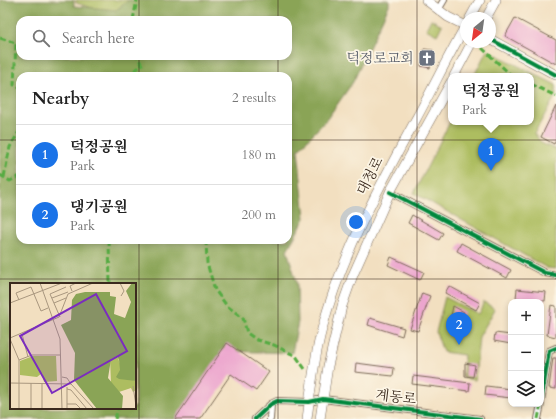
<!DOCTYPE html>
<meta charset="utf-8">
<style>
:root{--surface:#fff;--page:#f2f2f2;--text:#222;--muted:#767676;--line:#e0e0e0;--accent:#1a73e8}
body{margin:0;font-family:Cardo,"Noto Serif KR",serif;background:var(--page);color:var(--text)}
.controls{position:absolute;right:12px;bottom:12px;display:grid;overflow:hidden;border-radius:8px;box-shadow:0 2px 6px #0003}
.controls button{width:36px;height:36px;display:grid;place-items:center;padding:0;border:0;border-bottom:1px solid var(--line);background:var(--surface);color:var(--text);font:20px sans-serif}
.compass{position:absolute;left:460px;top:12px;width:36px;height:36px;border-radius:50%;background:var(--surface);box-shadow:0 2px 6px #0003;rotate:209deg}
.you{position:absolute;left:356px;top:222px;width:14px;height:14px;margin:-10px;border:3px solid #fff;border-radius:50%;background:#1a73e8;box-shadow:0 0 0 6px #1a73e833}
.badge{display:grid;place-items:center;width:26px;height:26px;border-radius:50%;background:var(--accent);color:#fff;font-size:13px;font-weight:700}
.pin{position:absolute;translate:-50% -33px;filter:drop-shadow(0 1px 2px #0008)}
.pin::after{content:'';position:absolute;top:21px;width:14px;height:12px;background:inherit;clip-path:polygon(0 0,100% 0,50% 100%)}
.popup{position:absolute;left:448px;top:73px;width:86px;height:52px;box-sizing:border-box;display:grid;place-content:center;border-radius:8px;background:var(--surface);filter:drop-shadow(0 1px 3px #0005);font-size:13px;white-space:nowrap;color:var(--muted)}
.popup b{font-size:15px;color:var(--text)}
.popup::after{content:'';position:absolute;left:50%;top:100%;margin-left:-8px;border:8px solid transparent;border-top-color:var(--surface)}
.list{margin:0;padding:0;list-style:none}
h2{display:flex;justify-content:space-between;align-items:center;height:52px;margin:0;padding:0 16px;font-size:17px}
h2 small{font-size:13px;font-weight:400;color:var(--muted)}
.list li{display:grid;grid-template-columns:26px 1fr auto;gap:12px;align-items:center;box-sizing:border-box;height:60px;padding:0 16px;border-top:1px solid var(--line)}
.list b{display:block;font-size:15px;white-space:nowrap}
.list p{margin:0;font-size:13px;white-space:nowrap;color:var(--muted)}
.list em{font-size:13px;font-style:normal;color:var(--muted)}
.icon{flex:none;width:22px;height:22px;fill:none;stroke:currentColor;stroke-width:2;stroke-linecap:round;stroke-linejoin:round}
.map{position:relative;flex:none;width:556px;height:419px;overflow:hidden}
.search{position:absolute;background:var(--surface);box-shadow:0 2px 6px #0003;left:16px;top:16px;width:276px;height:44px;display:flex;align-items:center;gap:10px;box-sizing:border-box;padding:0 14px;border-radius:12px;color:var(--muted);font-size:15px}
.panel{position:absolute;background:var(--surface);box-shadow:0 2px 6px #0003;left:16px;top:72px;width:276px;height:172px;border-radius:12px}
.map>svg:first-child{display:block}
.green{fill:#adbd60;stroke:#74743f}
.forest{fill:#8aa456;stroke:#62673a;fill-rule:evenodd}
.building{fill:#eca5ce}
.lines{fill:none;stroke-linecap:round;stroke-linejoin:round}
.street-casing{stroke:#7b6957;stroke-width:8}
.secondary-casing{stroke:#7b6957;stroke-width:10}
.street{stroke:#fff;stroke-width:6}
.secondary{stroke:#fff;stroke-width:9}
.quiet{stroke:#55ab43;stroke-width:3;stroke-dasharray:6 3;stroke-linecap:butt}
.cycleway-casing{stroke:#fcf5e5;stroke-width:6}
.cycleway{stroke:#00873e;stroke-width:4}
.grid{fill:none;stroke:#3b2a1e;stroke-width:1;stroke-opacity:0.55}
.labels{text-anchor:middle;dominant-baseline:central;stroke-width:3.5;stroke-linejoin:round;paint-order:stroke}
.worship-label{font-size:14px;fill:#5b616d;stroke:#fcf5e5;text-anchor:end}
.street-label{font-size:14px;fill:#3b2a1e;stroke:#fcf5e5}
.inset-road{fill:none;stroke:#a9977f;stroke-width:1}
.view{fill:#7b2cbf;fill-opacity:0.15;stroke:#7b2cbf;stroke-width:2}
.inset-edge{fill:none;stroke:#3b2a1e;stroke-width:2}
</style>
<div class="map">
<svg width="556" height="419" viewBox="0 0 556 419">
<rect width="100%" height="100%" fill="#fcf5e5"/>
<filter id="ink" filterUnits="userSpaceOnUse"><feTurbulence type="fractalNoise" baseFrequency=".025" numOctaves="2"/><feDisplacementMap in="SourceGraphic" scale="8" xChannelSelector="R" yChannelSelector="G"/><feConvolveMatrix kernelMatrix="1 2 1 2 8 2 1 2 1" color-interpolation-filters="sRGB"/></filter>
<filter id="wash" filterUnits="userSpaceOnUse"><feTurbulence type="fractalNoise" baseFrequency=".012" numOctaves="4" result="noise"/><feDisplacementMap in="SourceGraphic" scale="16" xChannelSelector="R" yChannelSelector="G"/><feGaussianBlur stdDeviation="0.9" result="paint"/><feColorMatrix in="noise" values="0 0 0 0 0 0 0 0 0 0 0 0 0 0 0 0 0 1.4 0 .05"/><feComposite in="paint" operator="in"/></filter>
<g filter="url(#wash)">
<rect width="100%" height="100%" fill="#f2dfc0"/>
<path class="green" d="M76,0h56l-13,16 -43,-13z
M431,19l11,6 -5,10 -11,-6z
M487,50l69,35v10l-22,39 9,10 13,5v120l-9,-1 -133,-75 37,-73v2h80v-46h-57z
M445,297l33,17 6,-12 11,7 -16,28 -4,43 -12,-2 1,-23 -21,-3 -7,-20z"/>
<path class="forest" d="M0,0h74v6l42,4 13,-10h260v5l-36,77 -26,37 -29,31 7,68 -18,32 10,33 1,39 -6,31 -70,-2 -42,68h-180zM20,20h268v36h-268zM20,76h268v164h-268zM11,284h124v124h-124z"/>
<g id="blocks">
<path class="building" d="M515,18l41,22v24l-51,-28z
M424,49l9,1 -3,18 -9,-2z
M556,106v34l-2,4 -13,-7z
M412,215l31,18 -4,7 -31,-17z
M461,243l50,27 -4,8 -50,-27z
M391,257l33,15 -4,8 -32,-15z
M449,286l31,17 -4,7 -31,-17z
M517,289l29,3 -1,9 -29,-3z
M422,293l8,3 -12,35 -8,-2z
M551,305l5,1v31l-9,-2z
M453,306l11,6 -2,7 -11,-3z
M370,318l34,10 -2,8 -34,-11z
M495,333l16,2v9l-17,-3z
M227,343l42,29 -13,19 -25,-17 -31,45h-25z
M553,358h3v31l-7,-1z
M356,363l38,5 -1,8 -38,-4z
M465,363l10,2 -2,12 -8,-1z
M413,376l57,7 -1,8 -57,-7z
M486,386l25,3v9l-26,-3z"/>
</g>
</g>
<g filter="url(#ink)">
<use href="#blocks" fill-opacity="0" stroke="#7b6957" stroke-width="1"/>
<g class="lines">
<g class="street-casing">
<path id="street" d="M438,10l6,-10
M390,192l155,81 11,2
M541,402l8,-51 7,-3
M255,419l16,-15 6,-3 32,1 14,-3 157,20
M270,419l1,-15
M538,419l3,-15"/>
</g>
<g class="secondary-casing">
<path id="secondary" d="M426,0l22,17 18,9
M470,18l10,-18
M486,18l10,-18
M490,39l66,36
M454,76l18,-34
M307,419c4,-30 7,-61 15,-90 20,-75 57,-142 94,-210 17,-31 32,-63 50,-94
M320,419l8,-53 14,-60 11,-31 37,-83 61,-110"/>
</g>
<use href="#street" class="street"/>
<use href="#secondary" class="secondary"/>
<path class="quiet" d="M133,20l4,-20
M0,38l16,5 -2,42 6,3
M482,48l30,28
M127,76l15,-11 -5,-9
M531,84l25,12
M0,175l10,6 10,-5
M4,177l6,-30 10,-17
M109,240l1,44
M206,240l1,23 8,27 12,16 16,12 4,15 10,7 17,5 22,11 9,13
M115,419l3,-11
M538,419l3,-15"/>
<g class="cycleway-casing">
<path id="cycleway" d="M490,39l66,36
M390,192l155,81 11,2
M541,402l8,-51 7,-3
M255,419l16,-15 6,-3 32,1 14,-3 157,20"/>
</g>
<use href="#cycleway" class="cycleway"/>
</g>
</g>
<path class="grid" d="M139,0v20M278,0v20M417,0v419M139,56v20M278,56v20M0,140h20M288,140h268M139,240v179M278,240v179M0,279h556"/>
<defs>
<g id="church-square" transform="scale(0.9)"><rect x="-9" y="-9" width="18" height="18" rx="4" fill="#6b7280" stroke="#fcf5e5"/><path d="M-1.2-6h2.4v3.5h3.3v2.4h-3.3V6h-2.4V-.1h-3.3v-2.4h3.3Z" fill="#fff"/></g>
</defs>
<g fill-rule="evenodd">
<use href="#church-square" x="427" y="58"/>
</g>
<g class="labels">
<g class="worship-label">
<text x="414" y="58">덕정로교회</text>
</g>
<g class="street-label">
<text transform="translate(370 176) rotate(-63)">대청로</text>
<text transform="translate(396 397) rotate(7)">계동로</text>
</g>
</g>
<g transform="translate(10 283)">
<rect width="126" height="126" fill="#f2dfc0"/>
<path d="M23,73h23l1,25 -13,1 -2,-9 -5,4 -17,-2v-14zM107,73l9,22 10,3v9l-3,2 -2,-4 -12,4 -8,-9 -1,-25z" fill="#adbd60"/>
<path d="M122,0h4v98l-17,-2 -3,-2 4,-7 -1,-10 -2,-4 -6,3 -3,19 15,18 -1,13h-25l-23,-29 1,-27 -14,-28 10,-5 1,-20 4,-6 9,-2h25v4l6,1 -2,17 11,4 6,-16 -5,-11z" fill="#8aa456"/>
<path class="inset-road" d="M30,0l20,56 2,70M110,0l4,8 -3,5M62,8l-2,-5 6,-3M42,15l16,-6M9,17l-3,-7 15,-6 10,24 7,-3M0,20l52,-20M44,20l12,-5M50,34l-10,-23 16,-7M12,51l6,23M0,55l49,-21 9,-23 25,-11M0,56l9,21v49M9,77l13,-5h28M52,94l5,1 4,6M0,100l61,1 23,25M21,100v26M123,103l3,20M57,104v22M57,106l4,1 16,19M57,121h9l5,5M32,126v-26"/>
<path class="view" d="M86,11l31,57 -75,42 -32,-57z"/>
<rect width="126" height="126" class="inset-edge"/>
</g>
</svg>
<div class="controls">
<button>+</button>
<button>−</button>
<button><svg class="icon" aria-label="layers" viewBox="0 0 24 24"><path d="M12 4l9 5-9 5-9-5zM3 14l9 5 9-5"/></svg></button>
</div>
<svg class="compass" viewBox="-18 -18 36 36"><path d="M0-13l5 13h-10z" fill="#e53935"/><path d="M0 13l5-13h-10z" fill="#767676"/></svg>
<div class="you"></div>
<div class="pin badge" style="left:491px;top:171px">1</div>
<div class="popup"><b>덕정공원</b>Park</div>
<div class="pin badge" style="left:459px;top:345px">2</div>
<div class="search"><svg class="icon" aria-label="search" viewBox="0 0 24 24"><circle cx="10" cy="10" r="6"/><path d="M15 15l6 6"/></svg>Search here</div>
<section class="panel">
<h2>Nearby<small>2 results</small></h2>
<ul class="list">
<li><span class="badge">1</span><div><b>덕정공원</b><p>Park</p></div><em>180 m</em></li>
<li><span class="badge">2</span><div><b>댕기공원</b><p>Park</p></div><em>200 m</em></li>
</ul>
</section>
</div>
